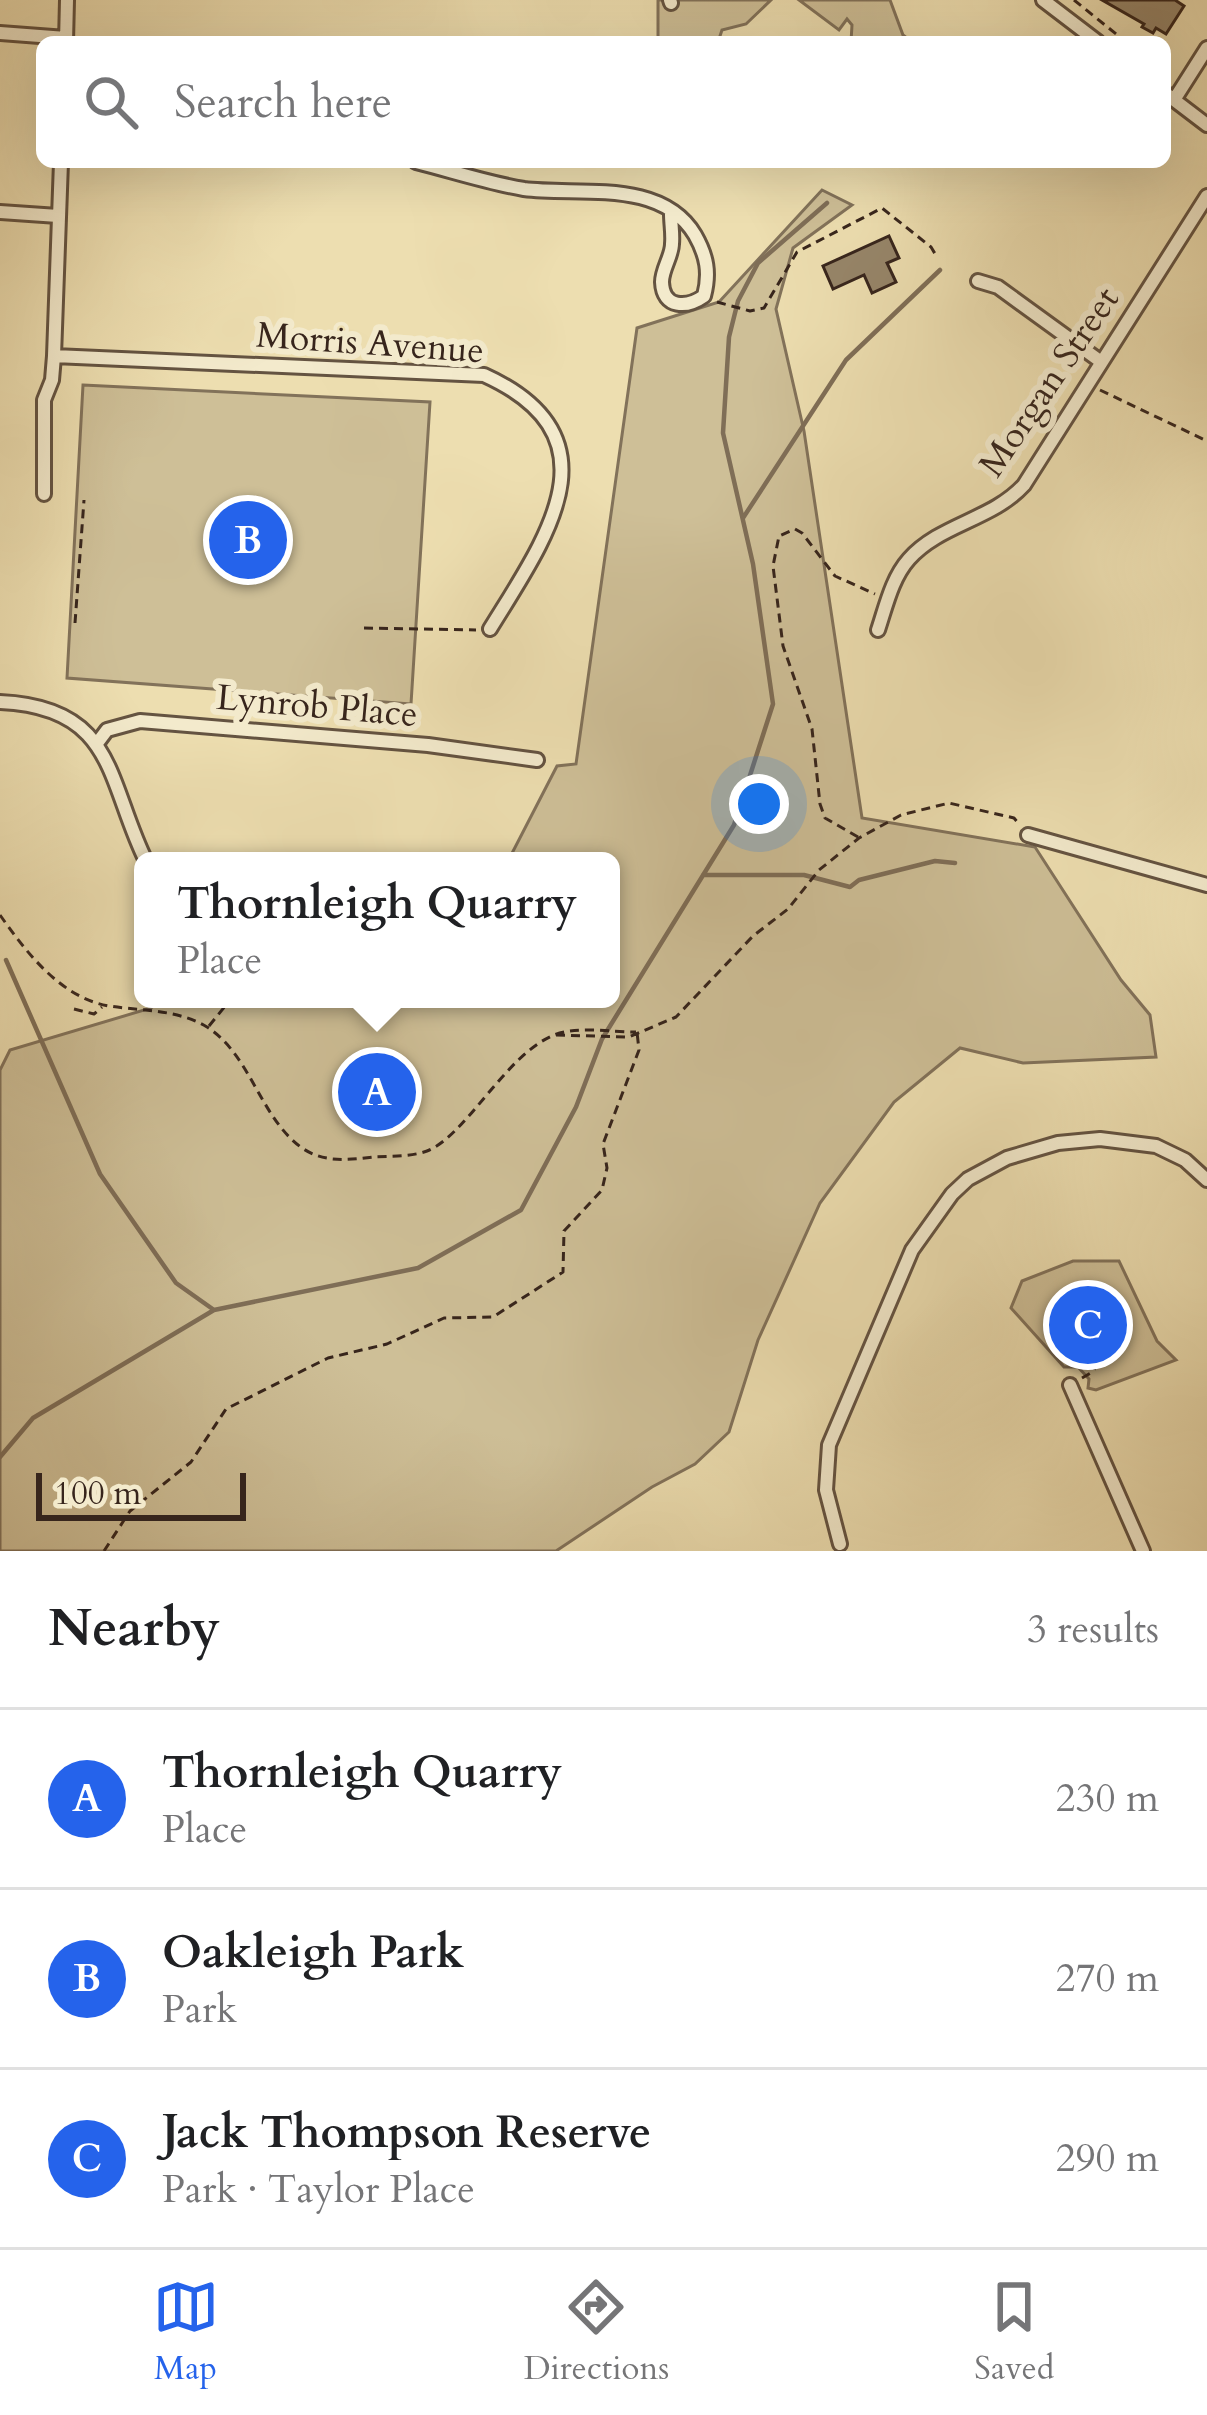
<!DOCTYPE html>
<meta charset="utf-8">
<style>
:root{--surface:#fff;--page:#f2f2f2;--text:#202124;--muted:#757577;--line:#e0e0e0;--accent:#2563eb}
body{margin:0;font-family:Cardo,serif;background:var(--page);color:var(--text)}
.scale{position:absolute;left:36px;bottom:30px;width:210px;box-sizing:border-box;padding-left:12px;border:6px solid #37251c;border-top:0;font-size:33px;line-height:42px;white-space:nowrap;color:#37251c;-webkit-text-stroke:9px #f3eacc;paint-order:stroke}
.you{position:absolute;left:759px;top:804px;width:42px;height:42px;margin:-30px;border:9px solid #fff;border-radius:50%;background:#1a73e8;box-shadow:0 0 0 18px #1a73e833}
.badge{display:grid;place-items:center;width:78px;height:78px;border-radius:50%;background:var(--accent);color:#fff;font-size:39px;font-weight:700}
.pin{position:absolute;translate:-50% -50%;border:6px solid #fff;box-shadow:0 3px 12px #0006}
.popup{position:absolute;left:134px;top:852px;width:486px;height:156px;box-sizing:border-box;display:grid;place-content:center;border-radius:18px;background:var(--surface);filter:drop-shadow(0 3px 9px #0005);font-size:39px;white-space:nowrap;color:var(--muted)}
.popup b{font-size:45px;color:var(--text)}
.popup::after{content:'';position:absolute;left:50%;top:100%;margin-left:-24px;border:24px solid transparent;border-top-color:var(--surface)}
.list{margin:0;padding:0;list-style:none}
h2{display:flex;justify-content:space-between;align-items:center;height:156px;margin:0;padding:0 48px;font-size:51px}
h2 small{font-size:39px;font-weight:400;color:var(--muted)}
.list li{display:grid;grid-template-columns:78px 1fr auto;gap:36px;align-items:center;box-sizing:border-box;height:180px;padding:0 48px;border-top:3px solid var(--line)}
.list b{display:block;font-size:45px;white-space:nowrap}
.list p{margin:0;font-size:39px;white-space:nowrap;color:var(--muted)}
.list em{font-size:39px;font-style:normal;color:var(--muted)}
.icon{flex:none;width:66px;height:66px;fill:none;stroke:currentColor;stroke-width:2;stroke-linecap:round;stroke-linejoin:round}
.map{position:relative;flex:none;width:1207px;height:1551px;overflow:hidden}
.search{position:absolute;background:var(--surface);box-shadow:0 12px 48px #0002;left:36px;right:36px;top:36px;height:132px;display:flex;align-items:center;gap:30px;box-sizing:border-box;padding:0 42px;border-radius:18px;color:var(--muted);font-size:45px}
.sheet{height:696px;background:var(--surface)}
nav{display:flex;justify-content:space-around;align-items:center;box-sizing:border-box;height:168px;border-top:3px solid var(--line);background:var(--surface);font-size:33px;color:var(--muted)}
nav a{display:grid;justify-items:center;gap:6px}
nav .on{color:var(--accent)}
.map>svg:first-child{display:block}
.green{fill:#cebf97;stroke:#82725a;stroke-width:3}
.lines{fill:none;stroke-linecap:round;stroke-linejoin:round}
.stream{stroke:#7f6e57;stroke-width:4.5}
.building{fill:#968569;stroke:#37251c;stroke-width:3}
.street-casing{stroke:#645341;stroke-width:18}
.path{stroke:#37251c;stroke-width:3;stroke-dasharray:9 6;stroke-linecap:butt}
.street{stroke:#f3eacc;stroke-width:12}
.labels{text-anchor:middle;dominant-baseline:central;stroke-width:12;stroke-linejoin:round;paint-order:stroke}
.street-label{font-size:36px;fill:#37251c;stroke:#f3eacc}
</style>
<div class="map">
<svg width="1207" height="1551" viewBox="0 0 1207 1551">
<rect width="100%" height="100%" fill="#eddeb0"/>
<filter id="stains"><feTurbulence type="fractalNoise" baseFrequency=".00167" numOctaves="4"/><feColorMatrix values="0 0 0 0 .2 0 0 0 0 .09 0 0 0 0 .02 0 0 0 .5 -.17"/></filter>
<radialGradient id="worn" r=".72"><stop offset=".6" stop-color="#630" stop-opacity="0"/><stop offset="1" stop-color="#630" stop-opacity=".3"/></radialGradient>
<path class="green" d="M658,0h113l-25,24 -24,6 -4,12h-60z
M799,0h91l13,35 9,7h-61l1,-17 -5,-6 -8,11z
M822,190l30,15 -59,43 -17,61 28,122 58,387 173,29 86,133 29,35 6,42 -133,6 -63,-15 -66,54 -74,101 -62,137 -29,92 -34,32 -43,23 -96,64h-556v-481l10,-20 141,-42 12,-9h448v-138h-103l49,-95 19,-2 61,-436 82,-26z
M83,385l347,17 -19,302 -344,-26z
M1073,1261h46l38,80 19,19 -80,30 -8,-2 1,-9 -11,-12h-14l-53,-59 11,-27z"/>
<g class="lines">
<path class="stream" d="M743,518l103,-158 94,-90
M703,875h101l46,12 9,-7 76,-19 20,2
M6,960l94,214 76,109 38,27
M0,1457l33,-39 181,-108 204,-42 103,-58 55,-103 26,-68 132,-214 39,-121 -20,-140 -30,-131 6,-96 9,-36 20,-38 69,-60"/>
</g>
<path class="building" d="M1102,0h73l9,6 -18,28 -10,-6 -3,5 -11,-6 2,-3z
M889,236l10,22 -12,5 9,19 -24,11 -8,-18 -31,14 -10,-23z"/>
<g class="lines">
<g class="street-casing">
<path id="street" d="M670,0l1,3
M1043,0l55,42
M0,33l66,5
M66,42l1,-42
M1165,93l42,32
M1174,100l33,-52
M416,162c36,9 72,21 108,27 55,7 137,-11 171,46 12,21 15,38 9,61 -17,12 -41,13 -42,-14 0,-13 10,-26 10,-38 1,-10 -1,-20 -1,-30
M0,212l58,4
M978,281l20,6 102,74
M54,356l430,19c137,62 62,163 6,254
M44,494v-94l8,-20 2,-24 7,-194
M878,630c8,-24 14,-52 31,-71 31,-35 83,-39 115,-74l183,-289
M0,702c116,5 107,80 146,159
M98,742l9,-12 33,-9 288,24 109,15
M1028,835l179,50
M1070,1385l73,166
M840,1544l-14,-54 3,-45 83,-195 40,-56 16,-15 39,-21 51,-15 42,-4 56,7 29,14 22,20"/>
</g>
<path class="path" d="M1074,0l52,42
M717,302l33,9 14,-3 33,-56 85,-44 49,39 6,10
M1100,390l107,51
M75,623l9,-123
M364,628l112,2
M858,837l-33,-19 -5,-14 -8,-75 -29,-83 -10,-80 6,-30 16,-7 7,4 33,43 40,18
M0,915c26,37 61,83 109,91 33,5 68,3 98,21 44,28 53,91 95,121 22,15 46,12 71,9 17,-1 38,0 54,-6 40,-16 78,-96 127,-116 23,-9 57,-3 82,-3
M74,1009l20,5 8,-7
M209,1026l17,-21h16l9,-6
M556,1035l73,2 47,-20 77,-81 35,-27 31,-39 40,-32 42,-23 48,-12 65,15 5,6
M1082,1378l12,-7 4,-14
M104,1551l26,-40 61,-49 35,-53 102,-51 59,-14 57,-26 49,-1 70,-45 1,-41 38,-41 5,-22 -4,-24 36,-94 -2,-18"/>
<use href="#street" class="street"/>
</g>
<g class="labels">
<g class="street-label">
<text transform="translate(370 343) rotate(4)">Morris Avenue</text>
<text transform="translate(1049 382) rotate(-56)">Morgan Street</text>
<text transform="translate(317 706) rotate(5)">Lynrob Place</text>
</g>
</g>
<rect width="100%" height="100%" filter="url(#stains)"/>
<rect width="100%" height="100%" fill="url(#worn)"/>
</svg>
<div class="scale">100 m</div>
<div class="you"></div>
<div class="pin badge" style="left:377px;top:1092px">A</div>
<div class="popup"><b>Thornleigh Quarry</b>Place</div>
<div class="pin badge" style="left:248px;top:540px">B</div>
<div class="pin badge" style="left:1088px;top:1325px">C</div>
<div class="search"><svg class="icon" aria-label="search" viewBox="0 0 24 24"><circle cx="10" cy="10" r="6"/><path d="M15 15l6 6"/></svg>Search here</div>
</div>
<section class="sheet">
<h2>Nearby<small>3 results</small></h2>
<ul class="list">
<li><span class="badge">A</span><div><b>Thornleigh Quarry</b><p>Place</p></div><em>230 m</em></li>
<li><span class="badge">B</span><div><b>Oakleigh Park</b><p>Park</p></div><em>270 m</em></li>
<li><span class="badge">C</span><div><b>Jack Thompson Reserve</b><p>Park · Taylor Place</p></div><em>290 m</em></li>
</ul>
</section>
<nav>
<a class="on"><svg class="icon" aria-label="map" viewBox="0 0 24 24"><path d="M3 6l6-2 6 2 6-2v14l-6 2-6-2-6 2zM9 4v14M15 6v14"/></svg>Map</a>
<a><svg class="icon" aria-label="directions" viewBox="0 0 24 24"><path d="M12 3l9 9-9 9-9-9zM9 14v-3h6M13 9l2 2-2 2"/></svg>Directions</a>
<a><svg class="icon" aria-label="saved" viewBox="0 0 24 24"><path d="M7 4h10v16l-5-4-5 4z"/></svg>Saved</a>
</nav>
